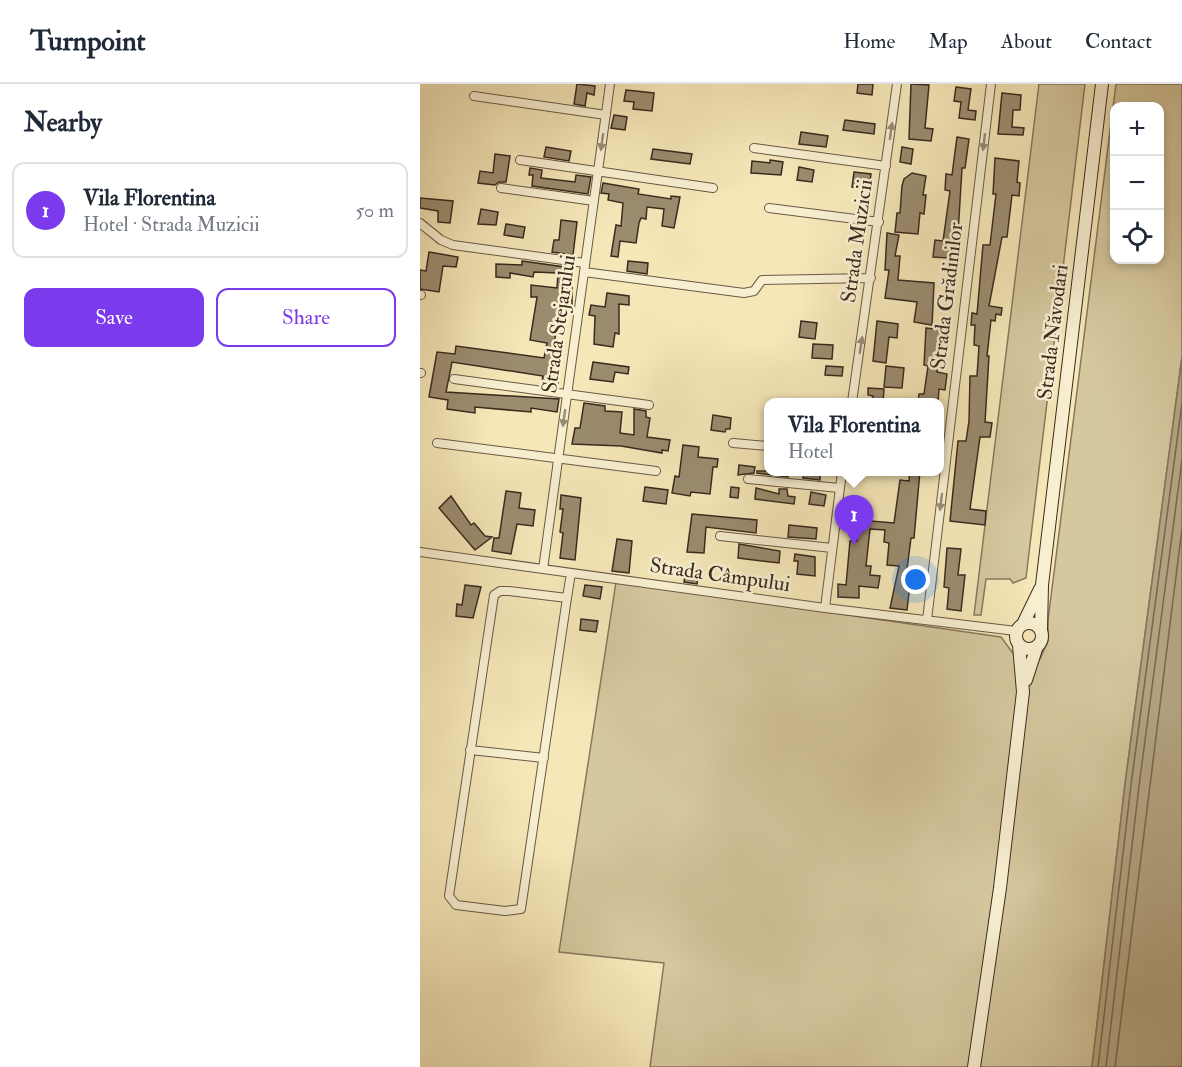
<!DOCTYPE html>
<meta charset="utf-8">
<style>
:root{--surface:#fff;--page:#f6f6f7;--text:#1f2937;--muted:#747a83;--line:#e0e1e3;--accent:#7c3aed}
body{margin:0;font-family:"IM FELL Double Pica",serif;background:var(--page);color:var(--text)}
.controls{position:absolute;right:18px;top:18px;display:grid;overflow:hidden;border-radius:12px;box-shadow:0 3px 9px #0003}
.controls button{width:54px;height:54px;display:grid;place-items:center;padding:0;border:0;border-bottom:2px solid var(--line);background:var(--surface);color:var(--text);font:30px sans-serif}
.you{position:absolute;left:496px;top:496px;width:21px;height:21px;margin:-15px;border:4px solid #fff;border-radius:50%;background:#1a73e8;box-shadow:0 0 0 9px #1a73e833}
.badge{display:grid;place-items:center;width:39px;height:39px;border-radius:50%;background:var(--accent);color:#fff;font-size:20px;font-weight:700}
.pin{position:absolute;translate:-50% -50px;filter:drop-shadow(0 2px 3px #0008)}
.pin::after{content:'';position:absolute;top:32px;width:21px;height:18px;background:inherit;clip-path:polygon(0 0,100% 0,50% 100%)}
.popup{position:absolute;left:344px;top:314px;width:180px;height:78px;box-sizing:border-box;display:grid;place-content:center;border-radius:12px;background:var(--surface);filter:drop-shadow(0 2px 4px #0005);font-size:20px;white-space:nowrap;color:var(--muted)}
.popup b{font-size:22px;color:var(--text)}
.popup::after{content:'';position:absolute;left:50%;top:100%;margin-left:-12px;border:12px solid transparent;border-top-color:var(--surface)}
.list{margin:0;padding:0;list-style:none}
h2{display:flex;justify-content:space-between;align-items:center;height:78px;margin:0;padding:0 24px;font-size:26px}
h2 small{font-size:20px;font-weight:400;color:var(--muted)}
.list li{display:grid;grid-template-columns:39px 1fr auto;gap:18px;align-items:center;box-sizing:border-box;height:96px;margin:0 12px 12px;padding:0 12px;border:2px solid var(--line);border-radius:12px}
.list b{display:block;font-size:22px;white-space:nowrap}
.list p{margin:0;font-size:20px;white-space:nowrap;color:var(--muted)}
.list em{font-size:20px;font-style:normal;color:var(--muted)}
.actions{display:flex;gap:12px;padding:18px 24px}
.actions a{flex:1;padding:14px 0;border:2px solid var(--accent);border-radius:12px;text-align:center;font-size:21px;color:var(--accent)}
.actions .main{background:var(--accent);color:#fff}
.icon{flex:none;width:33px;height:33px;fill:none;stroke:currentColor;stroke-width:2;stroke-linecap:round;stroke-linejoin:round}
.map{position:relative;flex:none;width:762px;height:983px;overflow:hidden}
header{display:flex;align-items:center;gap:36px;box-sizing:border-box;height:84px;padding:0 30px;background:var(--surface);border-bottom:2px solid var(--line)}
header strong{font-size:28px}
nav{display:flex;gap:33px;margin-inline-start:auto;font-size:21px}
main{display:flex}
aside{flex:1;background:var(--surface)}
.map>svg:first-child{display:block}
.green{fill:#d5c79e;stroke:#88785e;stroke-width:1.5;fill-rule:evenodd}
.water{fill:#b5a784;stroke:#84755c;stroke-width:1.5}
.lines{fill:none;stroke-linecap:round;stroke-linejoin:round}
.shore{stroke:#786852;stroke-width:1.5}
.building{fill:#9b8c6f;stroke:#3a2a1f;stroke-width:1.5}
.street-casing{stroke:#695945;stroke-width:10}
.secondary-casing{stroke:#3a2a1f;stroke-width:14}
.street{stroke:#f8efd1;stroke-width:8}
.secondary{stroke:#f8efd1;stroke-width:12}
.oneway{fill:#998c78}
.labels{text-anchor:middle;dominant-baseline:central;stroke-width:5;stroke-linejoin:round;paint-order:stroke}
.street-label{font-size:21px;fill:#3a2a1f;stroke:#f8efd1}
</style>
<header>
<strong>Turnpoint</strong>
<nav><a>Home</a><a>Map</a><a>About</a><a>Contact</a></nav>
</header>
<main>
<aside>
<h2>Nearby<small></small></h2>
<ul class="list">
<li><span class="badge">1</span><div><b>Vila Florentina</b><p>Hotel · Strada Muzicii</p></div><em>50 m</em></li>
</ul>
<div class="actions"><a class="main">Save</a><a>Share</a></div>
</aside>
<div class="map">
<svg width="762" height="983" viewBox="0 0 762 983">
<rect width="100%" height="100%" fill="#f5e7b8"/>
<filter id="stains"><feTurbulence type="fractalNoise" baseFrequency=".00333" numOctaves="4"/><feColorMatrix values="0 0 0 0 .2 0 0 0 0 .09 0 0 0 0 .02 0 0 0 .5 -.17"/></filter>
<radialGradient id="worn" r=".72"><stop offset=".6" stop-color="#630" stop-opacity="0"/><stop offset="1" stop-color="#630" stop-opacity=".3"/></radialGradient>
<path class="green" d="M619,0h46l-59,494 -13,5 -3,-4h-24l-5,36h-7z
M696,0h66v273l-57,427 -33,283h-442l14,-104 -105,-11 57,-370 385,55 14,19 25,3 8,-18v-21zM694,22h46v154h-46z"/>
<path class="water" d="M762,273v710h-90l33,-283z"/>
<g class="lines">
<path class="shore" d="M678,983l33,-282 51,-382
M686,983l33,-281 43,-326
M695,983l67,-539"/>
</g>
<path class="building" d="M157,0l18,2 -1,9 -7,-2 -2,13 -11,-2z
M438,0h15l-1,11 -15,-2z
M491,0l18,1 -4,43 8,1 -2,12 -22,-2z
M536,3l15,2 -3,21 8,1 -1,9 -16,-2 2,-16 -7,-1z
M206,6l28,3 -2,18 -19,-2 1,-7 -10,-1z
M582,9l19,2 -1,15h-7l-1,17 12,1 -1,7 -25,-1z
M194,31l13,2 -2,13 -14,-2z
M425,36l30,4 -1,10 -31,-4z
M381,48l27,4 -2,11 -27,-3z
M537,53l12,2 -4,29h-3l-4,66 -7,-1 -3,25 -15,-1 2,-17 8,1 7,-50 -5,-1 1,-16 6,1z
M126,63l25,4 -2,10 -25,-4z
M482,63l11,2 -2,15 -11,-2z
M233,65l39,5 -2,10 -39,-5z
M75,70l15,2 -4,26h-7l-4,3 -17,-2 2,-12 13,2z
M575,74l24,3 -2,21 3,1 -1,13 -7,-1 -5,42h-5l-13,69 13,2 -1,7 -5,-1 -1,7 -4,-1 -4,36h2l-4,66 7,1 -2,14h-10l-10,72 16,2 -1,14 -35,-4 8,-80h8l3,-20 1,-45h7l2,-30 -5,-1 1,-20h-4l1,-12 5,1 6,-69h7l6,-51h-3z
M350,76l13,2 -2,13 -30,-2 1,-12 18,2z
M379,83l15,3 -2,12 -15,-2z
M110,84l12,2 -1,8 34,4 1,-7 15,2 -3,17 -56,-8 1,-11h-4z
M434,88l17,2 -2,15 -17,-2z
M492,89l14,3 -3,19h3l-2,19 -4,-1 -2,21 -23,-2 2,-19h3l2,-27 2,-7z
M183,99l36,6 -1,5 33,5v-3l9,1 -6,31 -12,-2 2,-17 -17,-2 -1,12 -5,-1 -2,5 -3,20 -16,-2 -2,16 -7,-1 5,-31 5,1 2,-23 -15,-3 1,-6 -8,-1z
M0,114l33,3 -3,22 -12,-1v-11l-18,-3z
M61,125l17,3 -2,13 -18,-1z
M141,136l16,2 -4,33 -21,-3 2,-12h5z
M86,140l19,3 -2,11 -19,-3z
M467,149l12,2 -4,21h5l-2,24 36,3 -2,42 -18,-3 3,-20 -32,-4 4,-28h-4z
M9,168l29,5 -2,10 -13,-1 -4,26 -19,-3v-19l6,1z
M102,177l50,7v46l-15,-2 -3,42 7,1 -3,28 -16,-2 1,-5 -91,-14 -6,30 113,7 -2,13 -26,-4v4l-56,-5v6l-28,-4 1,-9 -19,-3 8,-45 18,2 1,-8 88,12 3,-15 -17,-3 7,-43h-6v-12l26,3 1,-15 -24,-1 -1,5 -23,-4v5l-14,-1v-13l26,1z
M208,177l20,2 -1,11 -20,-3z
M187,209l22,3v9l-10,-1v30l-4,-1 -2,14 -19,-3 1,-28 -6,-1 2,-10 14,2z
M381,237l16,2 -2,16 -16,-2z
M457,237l21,3 -1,14 -8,-1 -3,26 -13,-2z
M506,244l16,2 -5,42 10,2 -2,16 -6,-1 -1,13h-20l1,-8h5l4,-28 -4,-1z
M393,260l20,1 -1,14 -20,-1z
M173,278l36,5 -1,7 -13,-2 -2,10 -23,-3z
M406,282l17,1 -1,9 -17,-1z
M466,282l18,2 -2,20 -18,-1z
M448,304l16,1 -1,13h-11l1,-6 -5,-1z
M164,319l21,3v5l17,1 -2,21 14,2v-26l12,2v6l4,1 -3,19 23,3 -2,11 -6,-1v3l-41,-7 -49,-2 3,-16h5z
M293,331l18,3 -1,11h-4l-1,3 -14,-2z
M263,361l16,2 -1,10 20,2 -1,8h-4l-3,27 -19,-2 -1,4 -18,-3 3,-17 4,1z
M319,381l16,2 -1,6 -16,2z
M337,387h31v6l-31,-4z
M384,387l16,2v7l-17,-2z
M490,387h10l-6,67h-3l-4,31 11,2 -2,15 -6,-1 -3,25 -17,-2 9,-42 -12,-1 2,-22 -5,-1 1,-12 -15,-1 -4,37h5l-1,9 10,1 -2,12 -19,-2v12l-21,-1v-13l8,1 4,-44h7l2,-21 35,3 6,-43 9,1z
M225,403l23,3 -2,14 -23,-3z
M311,403l8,1 -1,10 -8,-1z
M336,404l23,6v-5h8l1,7 7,1 -1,7 -39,-5z
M86,407l15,2 -2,15 16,2 -2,16 -16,-2 -6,30 -19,-3 2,-13h5z
M391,408l15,3 -2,11 -15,-2z
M141,411l20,3 -6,62 -15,-2 3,-25 -3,-1 3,-23h-3z
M31,412l20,29 3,-2 11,13 7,1 -17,13 -36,-42z
M272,430l65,6 -1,13 -50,-6 -2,26 -17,-1z
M369,441l28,3 -1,11 -28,-2z
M197,455l15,2 -3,32 -17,-2z
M319,460l41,7 -1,12 -41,-5z
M527,464l14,1 -3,26h7l-4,36 -14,-2 2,-21 -5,-1z
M375,470l20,3v19l-18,-2 1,-13h-4z
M266,486l13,2 -2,12 -13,-2z
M45,501l16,2 -8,31 -17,-2 1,-12 5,1z
M165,501l17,2 -2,12 -17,-3z
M161,535l17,2 -2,11 -16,-2z"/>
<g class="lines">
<g class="street-casing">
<path id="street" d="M54,12l132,19
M334,64l132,18
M100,76l193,28
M81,104l93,13
M349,124l110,14
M0,139l21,17 12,5 132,18
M164,188l160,21 10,-2 8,-11 109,-2
M0,211h1
M0,289h1
M34,295l195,26
M432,318l45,-318
M17,359l219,28
M313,359l35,3
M328,395l91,9
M300,452l112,12
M0,468l405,56 191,23
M123,485l67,-485
M147,514l-46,311 -16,2 -49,-6 -7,-9 45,-301 6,-4h9l58,7 4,-25
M405,524l17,-136
M507,536l64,-536
M50,666l74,8"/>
</g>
<g class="secondary-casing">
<path id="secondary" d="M596 552a13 13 0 1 1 26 0a13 13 0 1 1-26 0Z
M603,540l17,-35
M621,546l1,-45 60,-501
M606,596l11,-34
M554,983l26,-179 23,-196 -4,-47"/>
</g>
<use href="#street" class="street"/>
<use href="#secondary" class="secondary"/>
</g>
<defs><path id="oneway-solid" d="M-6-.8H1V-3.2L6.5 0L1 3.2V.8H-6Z" transform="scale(1.5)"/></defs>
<g class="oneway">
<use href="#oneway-solid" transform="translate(471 47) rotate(-82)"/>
<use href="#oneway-solid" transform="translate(182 58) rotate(98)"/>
<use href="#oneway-solid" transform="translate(564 58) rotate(97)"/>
<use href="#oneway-solid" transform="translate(441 261) rotate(-81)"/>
<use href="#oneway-solid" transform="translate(144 334) rotate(98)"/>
<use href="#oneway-solid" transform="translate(521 418) rotate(97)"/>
</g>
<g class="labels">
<g class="street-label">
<text transform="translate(437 157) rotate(-82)">Strada Muzicii</text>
<text transform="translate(527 212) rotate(-83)">Strada Grădinilor</text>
<text transform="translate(139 240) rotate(-82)">Strada Stejarului</text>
<text transform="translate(633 248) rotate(-83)">Strada Năvodari</text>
<text transform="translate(300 491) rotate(8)">Strada Câmpului</text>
</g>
</g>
<rect width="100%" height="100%" filter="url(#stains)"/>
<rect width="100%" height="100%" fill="url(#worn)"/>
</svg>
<div class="controls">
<button>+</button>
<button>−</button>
<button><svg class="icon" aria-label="locate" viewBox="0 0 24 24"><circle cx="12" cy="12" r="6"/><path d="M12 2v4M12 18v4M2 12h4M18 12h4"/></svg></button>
</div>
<div class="you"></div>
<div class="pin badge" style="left:434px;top:461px">1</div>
<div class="popup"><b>Vila Florentina</b>Hotel</div>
</div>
</main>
